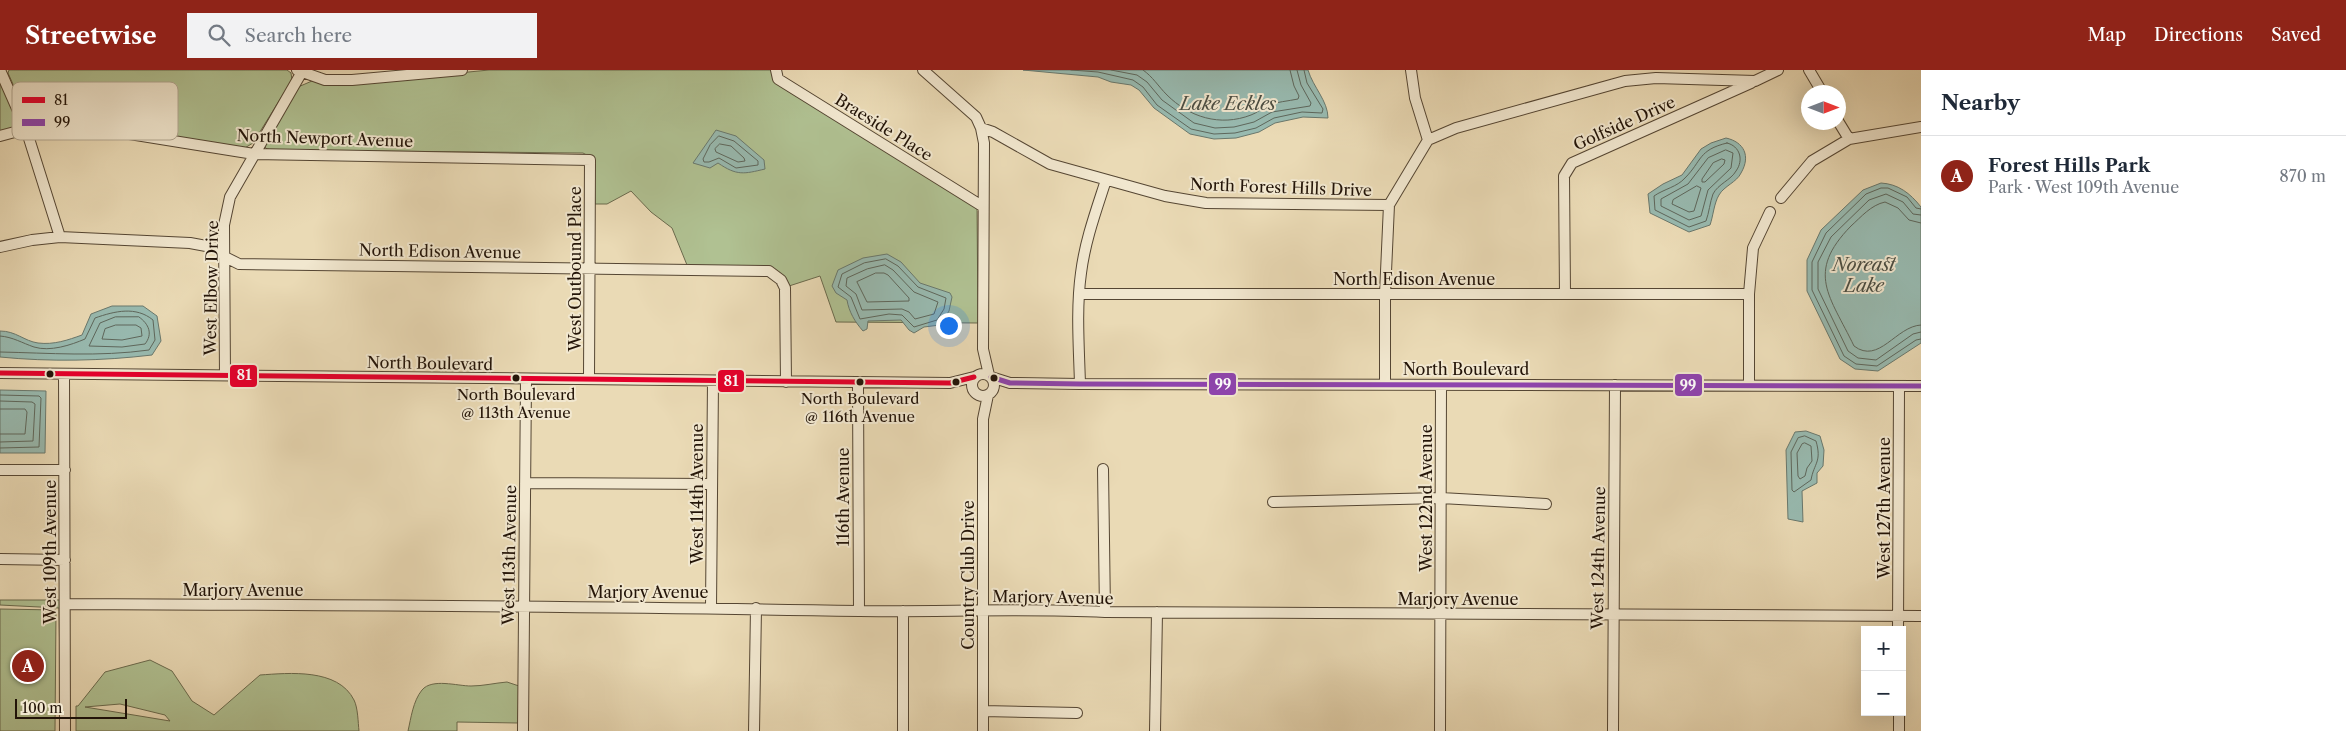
<!DOCTYPE html>
<meta charset="utf-8">
<style>
:root{--surface:#fff;--page:#f2f2f3;--text:#1f2937;--muted:#747a83;--line:#e0e1e3;--accent:#8f2418}
body{margin:0;font-family:"Libre Caslon Text",serif;background:var(--page);color:var(--text)}
.controls{position:absolute;right:15px;bottom:15px;display:grid;overflow:hidden;border-radius:0px;box-shadow:0 5px 20px #0002}
.controls button{width:45px;height:45px;display:grid;place-items:center;padding:0;border:0;border-bottom:1px solid var(--line);background:var(--surface);color:var(--text);font:25px sans-serif}
.compass{position:absolute;left:1801px;top:15px;width:45px;height:45px;border-radius:50%;background:var(--surface);box-shadow:0 5px 20px #0002;rotate:90deg}
.scale{position:absolute;left:15px;bottom:12px;width:112px;box-sizing:border-box;padding-left:5px;border:2px solid #231408;border-top:0;font-size:14px;line-height:18px;white-space:nowrap;color:#231408;-webkit-text-stroke:4px #f1e7cf;paint-order:stroke}
.you{position:absolute;left:948px;top:255px;width:18px;height:18px;margin:-12px;border:4px solid #fff;border-radius:50%;background:#1a73e8;box-shadow:0 0 0 8px #1a73e833}
.badge{display:grid;place-items:center;width:32px;height:32px;border-radius:50%;background:var(--accent);color:#fff;font-size:16px;font-weight:700}
.pin{position:absolute;translate:-50% -50%;border:2px solid #fff;box-shadow:0 1px 5px #0006}
.list{margin:0;padding:0;list-style:none}
h2{display:flex;justify-content:space-between;align-items:center;height:65px;margin:0;padding:0 20px;font-size:21px}
h2 small{font-size:16px;font-weight:400;color:var(--muted)}
.list li{display:grid;grid-template-columns:32px 1fr auto;gap:15px;align-items:center;box-sizing:border-box;height:80px;padding:0 20px;border-top:1px solid var(--line)}
.list b{display:block;font-size:19px;white-space:nowrap}
.list p{margin:0;font-size:16px;white-space:nowrap;color:var(--muted)}
.list em{font-size:16px;font-style:normal;color:var(--muted)}
.icon{flex:none;width:28px;height:28px;fill:none;stroke:currentColor;stroke-width:2;stroke-linecap:round;stroke-linejoin:round}
.map{position:relative;flex:none;width:1921px;height:661px;overflow:hidden}
header{display:flex;align-items:center;gap:30px;box-sizing:border-box;height:70px;padding:0 25px;background:var(--accent);color:#fff}
header strong{font-size:24px}
nav{display:flex;gap:28px;margin-inline-start:auto;font-size:18px}
.search{width:350px;height:45px;background:var(--page);display:flex;align-items:center;gap:12px;box-sizing:border-box;padding:0 18px;border-radius:0px;color:var(--muted);font-size:19px}
main{display:flex}
aside{flex:1;background:var(--surface)}
.map>svg:first-child{display:block}
.green{fill:#b0c192;stroke:#6a6a4d;fill-rule:evenodd}
.water{fill:#98bab0;stroke:#69786d}
.lines{fill:none;stroke-linecap:round;stroke-linejoin:round}
.shore{stroke:#5e675c;stroke-width:1}
.minor-casing{stroke:#554633;stroke-width:12}
.minor{stroke:#f1e7cf;stroke-width:10}
.bus-1-casing{stroke:#f1e7cf;stroke-width:9}
.bus-2-casing{stroke:#f1e7cf;stroke-width:9}
.bus-1{stroke:#e4002b;stroke-width:5}
.bus-2{stroke:#8e44ad;stroke-width:5}
.bus-dot{fill:#231408;stroke:#f1e7cf;stroke-width:2}
.labels{text-anchor:middle;dominant-baseline:central;stroke-width:4;stroke-linejoin:round;paint-order:stroke}
.bus-label{font-size:15px;fill:#231408;stroke:#f1e7cf}
.street-label{font-size:16px;fill:#231408;stroke:#f1e7cf}
.water-label{font-size:18px;font-style:italic;fill:#4c4e43;stroke:#f1e7cf}
.key{fill:#f1e7cf;stroke:#b3a893;stroke-width:1}
.key-label{font-size:14px;fill:#231408}
.line-badge{stroke:#f1e7cf;stroke-width:2}
.badge-label{font-size:14px;text-anchor:middle;font-weight:bold;fill:#fff}
</style>
<header>
<strong>Streetwise</strong>
<div class="search"><svg class="icon" aria-label="search" viewBox="0 0 24 24"><circle cx="10" cy="10" r="6"/><path d="M15 15l6 6"/></svg>Search here</div>
<nav><a>Map</a><a>Directions</a><a>Saved</a></nav>
</header>
<main>
<div class="map">
<svg width="1921" height="661" viewBox="0 0 1921 661">
<rect width="100%" height="100%" fill="#eadab5"/>
<filter id="stains"><feTurbulence type="fractalNoise" baseFrequency=".004" numOctaves="4"/><feColorMatrix values="0 0 0 0 .2 0 0 0 0 .09 0 0 0 0 .02 0 0 0 .5 -.17"/></filter>
<radialGradient id="worn" r=".72"><stop offset=".6" stop-color="#630" stop-opacity="0"/><stop offset="1" stop-color="#630" stop-opacity=".3"/></radialGradient>
<path class="green" d="M9,0h278l4,3 1,7 -39,63 -10,6 -209,-24 -5,-5 -21,-47z
M489,0h282l7,11 8,9 191,116 1,117 -142,-1 -16,-46 -31,10 -8,-12 -94,-9 -15,-37 -21,-16 -20,-21 -24,13h-12l-1,-45 -11,-6 -311,-3 -5,-1 -4,-4 35,-58 14,-6 55,1z
M0,4l19,47 -7,7 -12,4z
M0,530h61v131l-2,-123 -59,-3z
M0,539l56,1 -1,121h-55z
M150,590l22,11 20,30 22,14 46,-40c29,-2 78,-7 94,25 4,8 4,22 5,31h-283v-25h2l27,-34zM120,634l45,11 5,6 -85,-14z
M507,612l12,4 -1,37 -61,-1v9h-49c3,-13 5,-30 14,-41 10,-12 35,-4 49,-4 12,0 24,-3 36,-4z"/>
<path class="water" d="M1023,0h285c5,17 20,31 20,48l-25,-1 -28,6 -16,9 -23,6 -22,1 -24,-5 -36,-26 -15,-18 -8,-5 -20,-3 -13,-5z
M716,60l20,6 28,24 1,9c-21,5 -28,7 -47,-6l-8,5 -17,-5z
M1726,68c18,4 25,18 15,35 -4,9 -17,13 -22,22 -5,8 -6,22 -9,30l-21,7 -39,-19 -2,-19 15,-10 19,-9 19,-26 10,-6z
M1881,113c17,1 29,10 40,24v136l-43,28 -23,-2 -15,-10 -33,-68v-31l14,-30 42,-40z
M887,184l14,8 19,21 30,10 2,4 -3,14 -9,14 -16,2 -10,6 -5,-3 -8,-10 -33,1 -1,8 -4,2c-8,-9 -14,-19 -16,-31l-11,-7 -4,-7 6,-16 25,-12z
M112,236h31l14,10 4,25 -9,14c-50,6 -102,7 -152,2v-26c16,0 24,10 38,12 16,2 30,-3 44,-8l9,-21z
M0,320l46,1 -1,62h-45z
M1806,361l14,5 4,14 -1,16 -6,7v10l-15,8 1,31 -15,-3 -2,-69 9,-18z"/>
<g class="lines">
<path class="shore" d="M1071,0l27,2 35,8 10,7 14,18 34,24 23,5 21,-1 21,-5 18,-10 28,-6 20,1 1,-4 -16,-26 -3,-13
M1111,0l26,5 10,7 15,18 32,23 21,5 19,-1 20,-5 18,-10 38,-6 1,-3 -10,-18 -4,-15
M1143,0c10,7 15,16 24,25 22,22 53,32 84,20 6,-2 11,-7 17,-10 9,-3 20,-4 30,-6l1,-3 -5,-10 -4,-16
M719,66l15,5 24,20v4l-22,3 -17,-10 -10,4h-5l-1,-3 7,-14z
M1727,73c13,3 17,17 9,28 -5,9 -18,13 -23,23 -3,8 -4,19 -7,27l-17,6 -34,-17 -1,-14c10,-7 23,-9 31,-18 17,-17 13,-28 42,-35z
M720,74l11,2 13,12 1,3 -7,1 -22,-10 -1,-3z
M1726,80l7,3 -2,15 -23,22 -7,26 -12,4 -28,-14v-7l27,-15 20,-26z
M1722,89l3,1 -1,4 -19,18h-3v-3l11,-16z
M1697,116l4,2 -7,23 -5,1 -17,-8 1,-4z
M1921,139l-5,-1 -9,-11 -19,-9h-7l-15,6 -40,39 -14,29v28l32,66 12,8 21,2 39,-26 5,-1
M1921,145l-8,-1 -10,-12 -17,-8 -17,6 -38,37 -13,25v27l30,62 10,7 18,2 37,-26 8,-2
M1921,153l-12,-3 -11,-12 -13,-6c-14,3 -24,15 -34,24 -46,47 -21,70 3,120 25,19 42,-20 67,-21
M886,189l12,7 20,21 28,11 -2,11 -7,11 -23,7 -12,-12 -13,-1 -29,5 -9,-22 -13,-10 4,-13 22,-11z
M885,195l8,5 21,22 24,10 -4,12 -19,5 -6,-7 -7,-3 -40,1 -6,-16 -10,-8 1,-8 20,-9z
M876,203h8l4,2 21,23v3l-42,1 -10,-20z
M139,247c10,7 14,17 6,27l-23,3 -33,-1 11,-23 15,-6z
M116,255h20l5,3 1,8 -20,4 -20,-1 3,-10z
M0,266c13,1 22,7 34,11 16,5 37,-2 51,-8l10,-21c20,-7 41,-12 58,2l2,20 -6,10c-50,7 -100,3 -149,2
M0,325l39,1 2,2 -2,49 -39,1
M0,331l32,1 3,2 -2,37 -33,1
M0,339h25l2,3 -2,22h-25
M1805,366l11,5c6,21 -2,22 -5,39l-17,12 -2,-2 -1,-38 7,-14z
M1805,373l6,3 1,15 -5,7 -2,8 -5,3 -2,-3 -1,-23 5,-9z"/>
<g class="minor-casing">
<path id="minor" d="M0,0l26,59 34,108
M297,0l28,10h27l110,-10
M776,0l2,9 204,127
M923,0l53,47 5,11 3,15 -1,206 6,26
M1411,0l4,28 13,42
M1809,0l13,22
M1838,51l11,18
M981,58l12,4 57,32 115,32 41,7 183,2 39,-65 28,-12 169,-47 31,-3 99,3 23,-11
M0,66l26,-7 85,2 143,23 336,6 -1,219
M1781,128l31,-37 37,-22 72,-12
M0,177l32,-7 28,-3 130,6 27,5 8,9 14,7 530,7 12,9 4,8 1,94
M1565,223l-1,-117 8,-13 179,-80
M1079,224h670
M0,303l950,10 24,-6
M972 315a11 11 0 1 1 22 0a11 11 0 1 1-22 0Z
M64,304l1,357
M225,305l-1,-150 6,-28 73,-127
M991,307l19,6 70,1 841,2
M858,313l1,228
M1080,314c-1,-36 -4,-75 1,-111 4,-32 15,-62 25,-93
M1385,314v-90l4,-89
M1749,315v-91l4,-46 17,-36
M1103,399l2,143
M0,400h65
M525,413l187,1
M1273,432l168,-4 105,6
M0,489l65,1
M65,534c265,1 530,2 795,7 82,1 163,-3 245,1l816,4
M711,538l2,-227
M1898,560l1,-243
M983,641l94,2
M1899,642v19
M523,661l3,-351
M754,661l2,-123
M903,661v-120
M983,661v-312l5,-24
M1155,661l2,-119
M1440,661l1,-346
M1613,661l2,-346"/>
</g>
<use href="#minor" class="minor"/>
<g class="bus-1-casing">
<path id="bus-1" d="M0,303l950,10 24,-6"/>
</g>
<g class="bus-2-casing">
<path id="bus-2" d="M991,307l19,6 70,1 841,2"/>
</g>
<use href="#bus-1" class="bus-1"/>
<use href="#bus-2" class="bus-2"/>
</g>
<g class="bus-dot">
<circle cx="50" cy="304" r="4.5"/>
<circle cx="516" cy="308" r="4.5"/>
<circle cx="994" cy="308" r="4.5"/>
<circle cx="860" cy="312" r="4.5"/>
<circle cx="956" cy="312" r="4.5"/>
</g>
<g class="labels">
<g class="bus-label">
<text x="516" y="324">North Boulevard<tspan x="516" dy="18">@ 113th Avenue</tspan></text>
<text x="860" y="328">North Boulevard<tspan x="860" dy="18">@ 116th Avenue</tspan></text>
</g>
<g class="street-label">
<text transform="translate(1624 53) rotate(-24)">Golfside Drive</text>
<text transform="translate(884 57) rotate(32)">Braeside Place</text>
<text transform="translate(325 68) rotate(2)">North Newport Avenue</text>
<text transform="translate(1281 117) rotate(2)">North Forest Hills Drive</text>
<text transform="translate(440 181) rotate(1)">North Edison Avenue</text>
<text transform="translate(575 199) rotate(-90)">West Outbound Place</text>
<text x="1414" y="209">North Edison Avenue</text>
<text transform="translate(211 218) rotate(-89)">West Elbow Drive</text>
<text transform="translate(430 293) rotate(1)">North Boulevard</text>
<text x="1466" y="299">North Boulevard</text>
<text transform="translate(697 424) rotate(-90)">West 114th Avenue</text>
<text transform="translate(843 427) rotate(-90)">116th Avenue</text>
<text transform="translate(1426 428) rotate(-90)">West 122nd Avenue</text>
<text transform="translate(1884 438) rotate(-90)">West 127th Avenue</text>
<text transform="translate(50 482) rotate(-90)">West 109th Avenue</text>
<text transform="translate(509 485) rotate(-89)">West 113th Avenue</text>
<text transform="translate(1598 488) rotate(-89)">West 124th Avenue</text>
<text transform="translate(968 505) rotate(-90)">Country Club Drive</text>
<text x="243" y="520">Marjory Avenue</text>
<text x="648" y="522">Marjory Avenue</text>
<text transform="translate(1053 527) rotate(1)">Marjory Avenue</text>
<text x="1458" y="529">Marjory Avenue</text>
</g>
<g class="water-label">
<text x="1228" y="34">Lake Eckles</text>
<text x="1864" y="195">Noreast<tspan x="1864" dy="21">Lake</tspan></text>
</g>
</g>
<rect x="12" y="12" width="166" height="58" rx="8" class="key"/>
<rect x="22" y="27" width="23" height="6" fill="#e4002b"/>
<rect x="22" y="49" width="23" height="7" fill="#8e44ad"/>
<g class="key-label">
<text x="54" y="35">81</text>
<text x="54" y="57">99</text>
</g>
<g class="line-badge">
<rect x="229" y="294" width="29" height="24" rx="5" fill="#e4002b"/>
<rect x="717" y="299" width="28" height="24" rx="5" fill="#e4002b"/>
<rect x="1208" y="302" width="29" height="24" rx="5" fill="#8e44ad"/>
<rect x="1674" y="303" width="29" height="24" rx="5" fill="#8e44ad"/>
</g>
<g class="badge-label">
<text x="244" y="310">81</text>
<text x="731" y="316">81</text>
<text x="1223" y="319">99</text>
<text x="1688" y="320">99</text>
</g>
<rect width="100%" height="100%" filter="url(#stains)"/>
<rect width="100%" height="100%" fill="url(#worn)"/>
</svg>
<div class="controls">
<button>+</button>
<button>−</button>
</div>
<svg class="compass" viewBox="-18 -18 36 36"><path d="M0-13l5 13h-10z" fill="#e53935"/><path d="M0 13l5-13h-10z" fill="#747a83"/></svg>
<div class="scale">100 m</div>
<div class="you"></div>
<div class="pin badge" style="left:28px;top:596px">A</div>
</div>
<aside>
<h2>Nearby<small></small></h2>
<ul class="list">
<li><span class="badge">A</span><div><b>Forest Hills Park</b><p>Park · West 109th Avenue</p></div><em>870 m</em></li>
</ul>
</aside>
</main>
